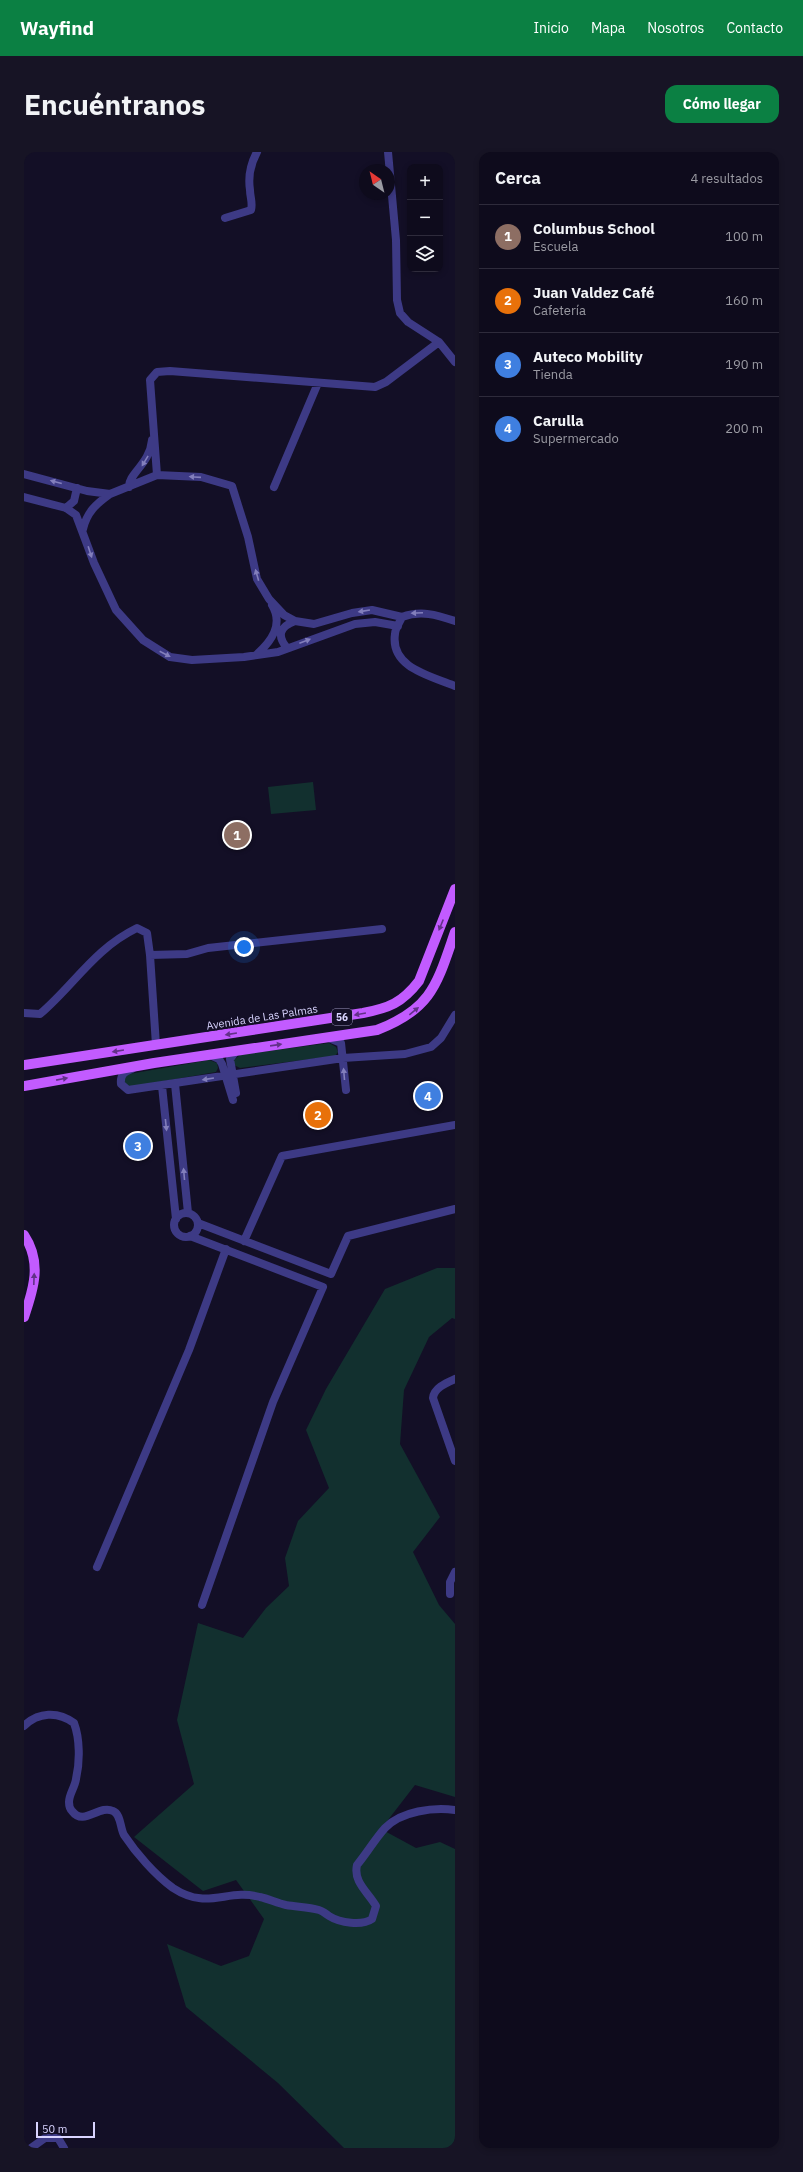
<!DOCTYPE html>
<html lang="es">
<meta charset="utf-8">
<style>
:root{--surface:#0e0b1c;--page:#171425;--text:#f1f3f6;--muted:#9b9ba3;--line:#2e2b3b;--accent:#0b8043}
body{margin:0;font-family:"IBM Plex Sans",sans-serif;background:var(--page);color:var(--text)}
.controls{position:absolute;right:12px;top:12px;display:grid;overflow:hidden;border-radius:8px;box-shadow:0 2px 6px #0003}
.controls button{width:36px;height:36px;display:grid;place-items:center;padding:0;border:0;border-bottom:1px solid var(--line);background:var(--surface);color:var(--text);font:20px sans-serif}
.compass{position:absolute;left:335px;top:12px;width:36px;height:36px;border-radius:50%;background:var(--surface);box-shadow:0 2px 6px #0003;rotate:325deg}
.scale{position:absolute;left:12px;bottom:10px;width:59px;box-sizing:border-box;padding-left:4px;border:2px solid #d9d4ff;border-top:0;font-size:11px;line-height:14px;white-space:nowrap;color:#d9d4ff;-webkit-text-stroke:3px #130f26;paint-order:stroke}
.you{position:absolute;left:220px;top:795px;width:14px;height:14px;margin:-10px;border:3px solid #fff;border-radius:50%;background:#1a73e8;box-shadow:0 0 0 6px #1a73e833}
.badge{display:grid;place-items:center;width:26px;height:26px;border-radius:50%;background:var(--accent);color:#fff;font-size:13px;font-weight:700}
.pin{position:absolute;translate:-50% -50%;border:2px solid #fff;box-shadow:0 1px 4px #0006}
.list{margin:0;padding:0;list-style:none}
h2{display:flex;justify-content:space-between;align-items:center;height:52px;margin:0;padding:0 16px;font-size:17px}
h2 small{font-size:13px;font-weight:400;color:var(--muted)}
.list li{display:grid;grid-template-columns:26px 1fr auto;gap:12px;align-items:center;box-sizing:border-box;height:64px;padding:0 16px;border-top:1px solid var(--line)}
.list b{display:block;font-size:15px;white-space:nowrap}
.list p{margin:0;font-size:13px;white-space:nowrap;color:var(--muted)}
.list em{font-size:13px;font-style:normal;color:var(--muted)}
.icon{flex:none;width:22px;height:22px;fill:none;stroke:currentColor;stroke-width:2;stroke-linecap:round;stroke-linejoin:round}
.map{position:relative;flex:none;width:431px;height:1996px;overflow:hidden;border-radius:12px}
header{display:flex;align-items:center;gap:24px;box-sizing:border-box;height:56px;padding:0 20px;background:var(--accent);color:#fff}
header strong{font-size:19px}
nav{display:flex;gap:22px;margin-inline-start:auto;font-size:14px}
.intro{display:flex;align-items:center;justify-content:space-between;box-sizing:border-box;height:96px;padding:0 24px}
h1{margin:0;font-size:28px}
.button{padding:10px 18px;border-radius:12px;background:var(--accent);color:#fff;font-size:14px;font-weight:700}
main{display:flex;gap:24px;padding:0 24px}
aside{flex:1;background:var(--surface);border-radius:12px;box-shadow:0 2px 6px #0003}
.map>svg:first-child{display:block}
.green{fill:#12302f}
.lines{fill:none;stroke-linecap:round;stroke-linejoin:round}
.minor{stroke:#3d3a85;stroke-width:8}
.primary{stroke:#c25bff;stroke-width:10}
.oneway{fill:#837fbc}
.oneway2{fill:#623188}
.labels{text-anchor:middle;dominant-baseline:central;stroke-width:4;stroke-linejoin:round;paint-order:stroke}
.shield{fill:#130f26;stroke:#9e99be;stroke-width:1}
.shield-label{font-size:10px;font-weight:bold;fill:#d9d4ff}
.street-label{font-size:11px;fill:#d9d4ff;stroke:#130f26}
</style>
<header>
<strong>Wayfind</strong>
<nav><a>Inicio</a><a>Mapa</a><a>Nosotros</a><a>Contacto</a></nav>
</header>
<div class="intro"><h1>Encuéntranos</h1><a class="button">Cómo llegar</a></div>
<main>
<div class="map">
<svg width="431" height="1996" viewBox="0 0 431 1996">
<rect width="100%" height="100%" fill="#130f26"/>
<path class="green" d="M289,630l3,28 -45,4 -3,-27z
M305,891l7,4 2,5 -3,4 -95,12 -6,-3v-5l6,-5z
M185,908l8,3 1,5 -2,4 -86,15 -4,-1 -3,-7 6,-5z
M413,1116h18v51l-3,-1 -23,19 -25,53 -4,54 40,73 -27,35 26,53 16,19v173l-40,-12 -34,44 35,19 24,-6 15,7v299h-111l-66,-65 -92,-76 -19,-63 54,22 28,-10 15,-37 -28,-39 -33,11 -69,-54 60,-53 -17,-64 21,-97 45,15 23,-30 23,-22 -4,-28 13,-37 31,-33 -23,-58 20,-41 59,-100z"/>
<g class="lines">
<path class="minor" d="M364,0l8,88 1,60 3,13 8,9 31,20 16,20
M201,66l26,-8c2,-7 -1,-13 -1,-20 -2,-13 1,-27 7,-38
M0,322l63,17 23,3 47,-19 44,2 31,9 16,51 9,42 12,20 15,16 11,6 19,3 38,-11 20,-3 30,7
M133,323l-7,-95 7,-8 13,-1 205,16 11,-5 53,-40
M105,335c-1,-13 21,-23 23,-47
M250,335l44,-104
M0,345l42,11 10,7 18,48 22,47 27,30 27,17 22,3 52,-3 34,-5 77,-28 20,-2 23,4
M42,356l8,-7 3,-13
M59,377c4,-17 13,-25 27,-35
M431,469c-18,-6 -34,-11 -53,-4 -2,5 -7,11 -7,17 -5,34 36,42 60,52
M263,496c-10,-12 -8,-21 8,-27
M232,503c15,-13 28,-30 16,-50
M0,861l16,1c35,-30 54,-65 97,-86l10,5 3,22
M305,886l12,5 5,47
M132,893l-6,-90 37,-1 21,-6 174,-19
M212,899l-6,8 6,34
M186,903l9,4 3,5 11,36
M108,917c-8,3 -12,6 -11,15l7,6 215,-32 62,-4 26,-7 10,-9 14,-23
M151,932l13,129
M138,934l14,133
M150 1073a12 12 0 1 1 24 0a12 12 0 1 1-24 0Z
M174,1071l133,51 17,-38 107,-27
M166,1084l133,51 -50,115 -71,203
M220,1089l38,-85 173,-31
M431,1227c-9,4 -21,9 -22,19l22,63
M73,1415l92,-217 37,-101
M426,1442v-12l5,-10
M0,1574c14,-14 34,-15 50,-3 6,16 6,39 2,56 -1,8 -7,15 -7,23 0,3 1,7 3,9 12,16 27,-7 41,0 8,3 7,17 11,24 12,18 31,40 49,53 35,23 54,0 87,9 9,2 17,6 26,8 11,2 22,2 33,5 4,1 7,4 10,6 11,7 33,10 43,3l4,-13c-8,-14 -23,-24 -19,-41 10,-12 18,-26 28,-37 16,-17 49,-21 70,-18
M7,1996l14,-10h13l6,10"/>
<path class="primary" d="M0,913l339,-52c26,-5 39,-10 56,-32l36,-92
M0,934l130,-23 223,-33c55,-21 60,-46 78,-98
M0,1083c18,27 10,53 0,82"/>
</g>
<defs><path id="oneway-solid" d="M-6-.8H1V-3.2L6.5 0L1 3.2V.8H-6Z"/></defs>
<g class="oneway">
<use href="#oneway-solid" transform="translate(121 309) rotate(121)"/>
<use href="#oneway-solid" transform="translate(171 325) rotate(-176)"/>
<use href="#oneway-solid" transform="translate(32 330) rotate(-165)"/>
<use href="#oneway-solid" transform="translate(66 400) rotate(72)"/>
<use href="#oneway-solid" transform="translate(233 423) rotate(-106)"/>
<use href="#oneway-solid" transform="translate(340 459) rotate(171)"/>
<use href="#oneway-solid" transform="translate(393 461) rotate(177)"/>
<use href="#oneway-solid" transform="translate(281 489) rotate(-21)"/>
<use href="#oneway-solid" transform="translate(141 502) rotate(27)"/>
<use href="#oneway-solid" transform="translate(320 922) rotate(-95)"/>
<use href="#oneway-solid" transform="translate(184 927) rotate(171)"/>
<use href="#oneway-solid" transform="translate(142 973) rotate(84)"/>
<use href="#oneway-solid" transform="translate(160 1022) rotate(-95)"/>
</g>
<g class="oneway2">
<use href="#oneway-solid" transform="translate(417 773) rotate(112)"/>
<use href="#oneway-solid" transform="translate(390 859) rotate(-39)"/>
<use href="#oneway-solid" transform="translate(336 862) rotate(170)"/>
<use href="#oneway-solid" transform="translate(207 882) rotate(171)"/>
<use href="#oneway-solid" transform="translate(252 893) rotate(-8)"/>
<use href="#oneway-solid" transform="translate(94 899) rotate(171)"/>
<use href="#oneway-solid" transform="translate(38 927) rotate(-11)"/>
<use href="#oneway-solid" transform="translate(10 1127) rotate(-88)"/>
</g>
<g class="labels">
<rect class="shield" x="308" y="857" width="20" height="16" rx="3"/>
<g class="shield-label">
<text x="318" y="865">56</text>
</g>
<g class="street-label">
<text transform="translate(238 865) rotate(-9)">Avenida de Las Palmas</text>
</g>
</g>
</svg>
<div class="controls">
<button>+</button>
<button>−</button>
<button><svg class="icon" aria-label="layers" viewBox="0 0 24 24"><path d="M12 4l9 5-9 5-9-5zM3 14l9 5 9-5"/></svg></button>
</div>
<svg class="compass" viewBox="-18 -18 36 36"><path d="M0-13l5 13h-10z" fill="#e53935"/><path d="M0 13l5-13h-10z" fill="#9b9ba3"/></svg>
<div class="scale">50 m</div>
<div class="you"></div>
<div class="pin badge" style="left:213px;top:683px;background:#8d6e63">1</div>
<div class="pin badge" style="left:294px;top:963px;background:#e8710a">2</div>
<div class="pin badge" style="left:114px;top:994px;background:#3f7fe0">3</div>
<div class="pin badge" style="left:404px;top:944px;background:#3f7fe0">4</div>
</div>
<aside>
<h2>Cerca<small>4 resultados</small></h2>
<ul class="list">
<li><span class="badge" style="background:#8d6e63">1</span><div><b>Columbus School</b><p>Escuela</p></div><em>100 m</em></li>
<li><span class="badge" style="background:#e8710a">2</span><div><b>Juan Valdez Café</b><p>Cafetería</p></div><em>160 m</em></li>
<li><span class="badge" style="background:#3f7fe0">3</span><div><b>Auteco Mobility</b><p>Tienda</p></div><em>190 m</em></li>
<li><span class="badge" style="background:#3f7fe0">4</span><div><b>Carulla</b><p>Supermercado</p></div><em>200 m</em></li>
</ul>
</aside>
</main>
